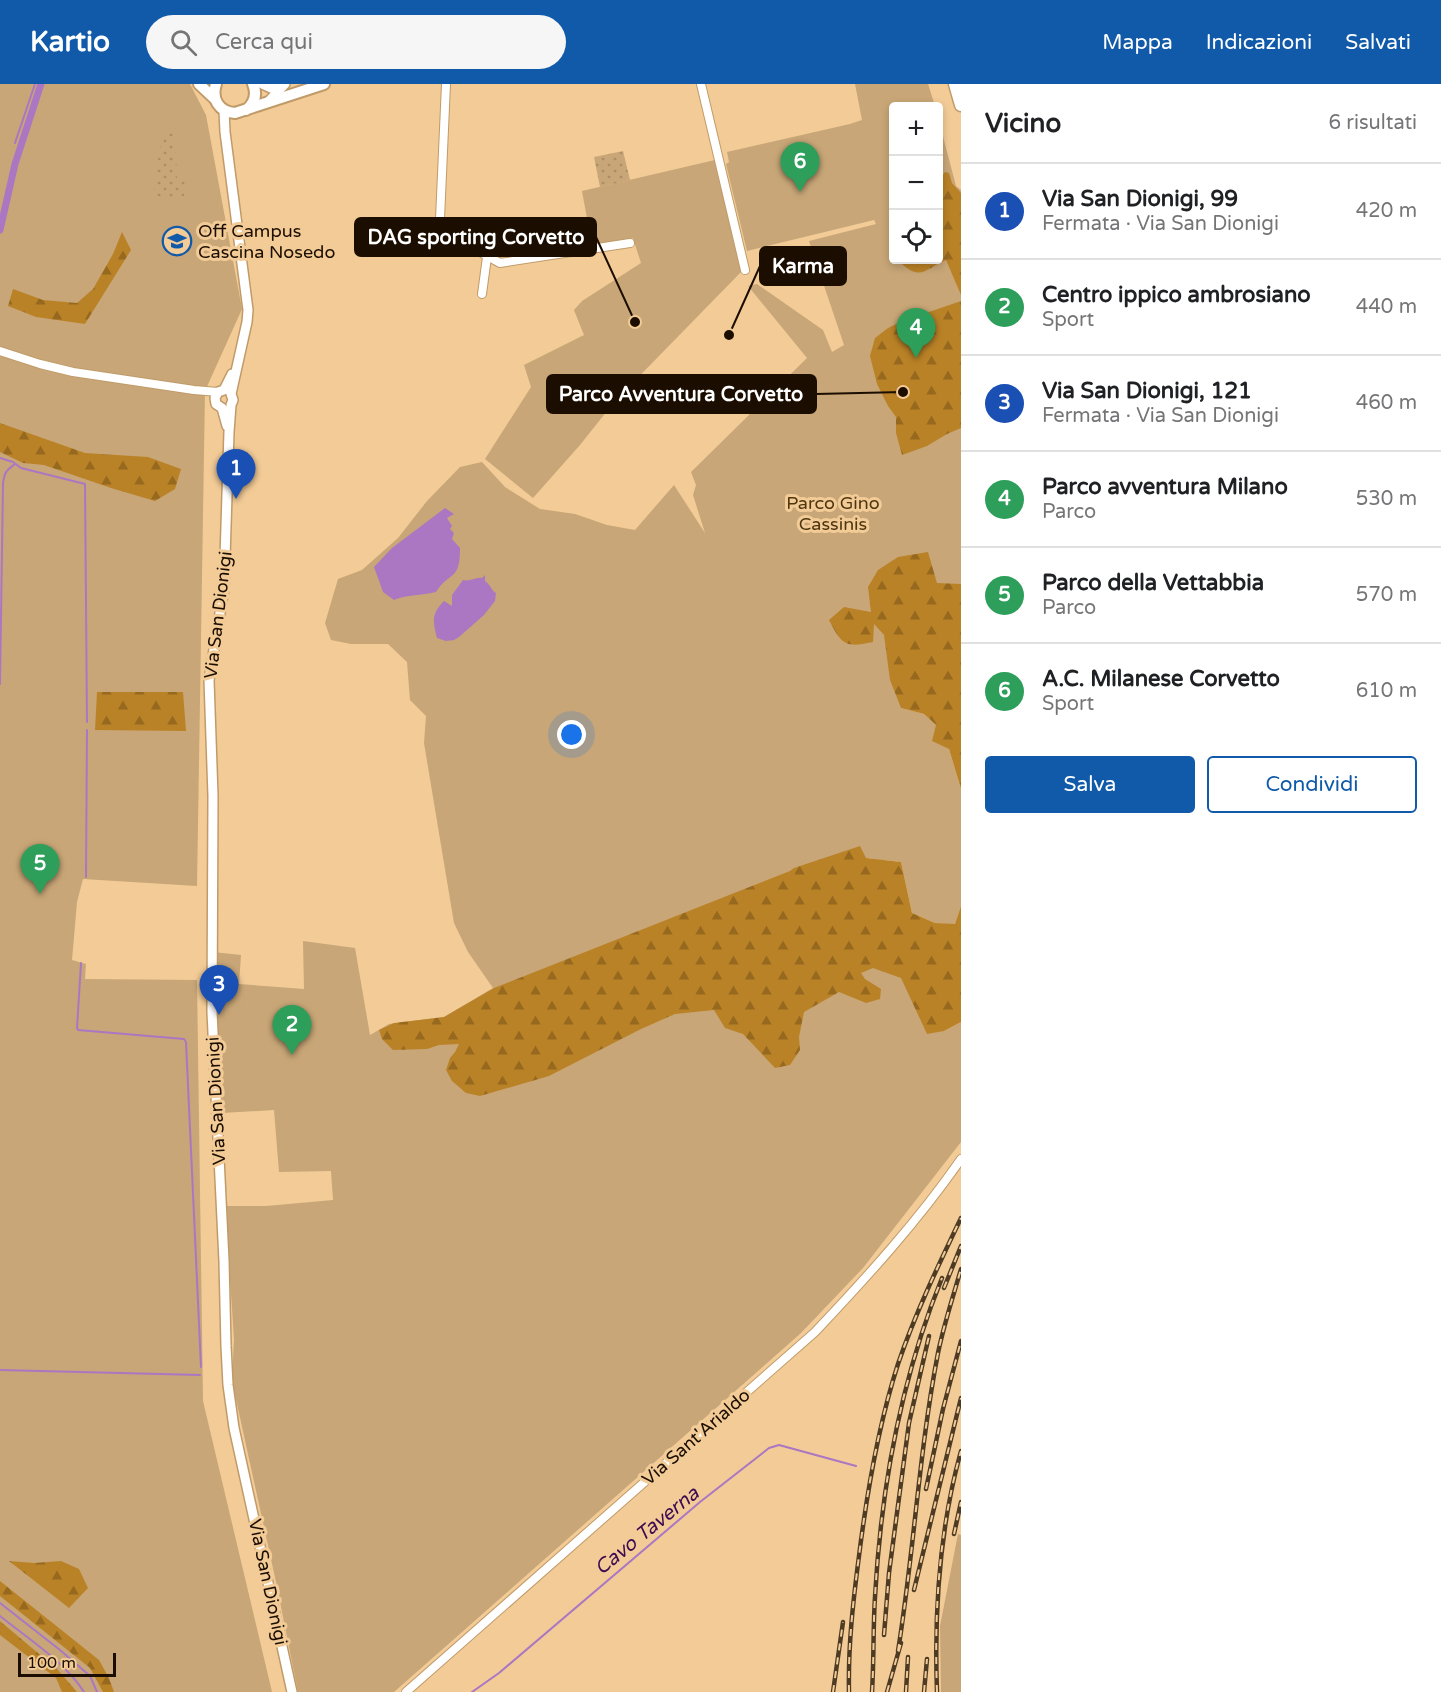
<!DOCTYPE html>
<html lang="it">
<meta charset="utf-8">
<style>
:root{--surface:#fff;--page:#f6f6f6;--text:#202124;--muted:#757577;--line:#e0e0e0;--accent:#105aa9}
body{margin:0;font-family:"Varela Round",sans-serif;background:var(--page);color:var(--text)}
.controls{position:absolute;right:18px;top:18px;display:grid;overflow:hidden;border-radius:6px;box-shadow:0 3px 9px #0003}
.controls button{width:54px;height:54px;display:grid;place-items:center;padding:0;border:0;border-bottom:2px solid var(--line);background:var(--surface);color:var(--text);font:30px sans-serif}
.scale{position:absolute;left:18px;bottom:15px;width:98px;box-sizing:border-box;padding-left:6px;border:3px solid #1b0e00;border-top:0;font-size:16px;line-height:21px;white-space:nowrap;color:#1b0e00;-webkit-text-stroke:4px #f2cb97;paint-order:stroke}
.you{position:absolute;left:572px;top:651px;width:21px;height:21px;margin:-15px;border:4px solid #fff;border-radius:50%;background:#1a73e8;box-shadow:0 0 0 9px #1a73e833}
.badge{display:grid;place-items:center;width:39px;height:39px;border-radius:50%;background:var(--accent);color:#fff;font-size:20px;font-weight:700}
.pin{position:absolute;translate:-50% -50px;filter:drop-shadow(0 2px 3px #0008)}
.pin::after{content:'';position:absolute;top:32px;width:21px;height:18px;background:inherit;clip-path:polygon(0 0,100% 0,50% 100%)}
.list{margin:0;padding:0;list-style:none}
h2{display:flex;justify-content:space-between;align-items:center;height:78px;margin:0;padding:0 24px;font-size:26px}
h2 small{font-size:20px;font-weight:400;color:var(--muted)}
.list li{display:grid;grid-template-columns:39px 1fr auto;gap:18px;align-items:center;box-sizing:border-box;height:96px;padding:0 24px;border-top:2px solid var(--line)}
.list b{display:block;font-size:22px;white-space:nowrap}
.list p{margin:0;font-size:20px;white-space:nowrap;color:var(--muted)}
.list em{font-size:20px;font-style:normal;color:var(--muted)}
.actions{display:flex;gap:12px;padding:18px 24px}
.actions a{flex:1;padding:14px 0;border:2px solid var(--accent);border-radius:6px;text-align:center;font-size:21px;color:var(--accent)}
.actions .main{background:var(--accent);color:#fff}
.icon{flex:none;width:33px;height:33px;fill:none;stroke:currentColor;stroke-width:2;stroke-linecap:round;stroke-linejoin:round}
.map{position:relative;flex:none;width:961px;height:1608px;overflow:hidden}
header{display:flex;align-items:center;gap:36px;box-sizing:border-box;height:84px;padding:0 30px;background:var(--accent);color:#fff}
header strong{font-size:28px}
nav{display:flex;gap:33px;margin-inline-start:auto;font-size:21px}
.search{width:420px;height:54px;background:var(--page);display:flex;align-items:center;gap:15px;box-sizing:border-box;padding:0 21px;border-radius:33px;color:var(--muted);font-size:22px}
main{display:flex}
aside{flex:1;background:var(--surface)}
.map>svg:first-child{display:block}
.green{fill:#c8a677}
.forest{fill:url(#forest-firs)}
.garden{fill:url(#garden-dots)}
.water{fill:#ab77c3}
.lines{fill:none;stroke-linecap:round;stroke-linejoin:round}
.stream{stroke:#ab77c3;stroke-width:2}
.canal{stroke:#ab77c3;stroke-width:7}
.minor-casing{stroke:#c09b69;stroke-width:10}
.tertiary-casing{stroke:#c09b69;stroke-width:12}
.secondary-casing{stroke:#c09b69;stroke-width:14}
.trunk-casing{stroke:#c09b69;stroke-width:15}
.minor{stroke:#fff;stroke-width:8}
.tertiary{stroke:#fff;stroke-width:9}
.secondary{stroke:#fff;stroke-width:10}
.trunk{stroke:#fff;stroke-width:12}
.rail-casing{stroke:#4e3b24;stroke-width:4.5}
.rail{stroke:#f2cb97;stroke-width:2;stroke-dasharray:7;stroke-linecap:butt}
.labels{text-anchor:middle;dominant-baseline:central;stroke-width:6;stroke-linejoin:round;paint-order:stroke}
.poi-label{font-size:18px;fill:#1b0e00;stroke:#f2cb97;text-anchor:start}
.park-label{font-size:18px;fill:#4e3611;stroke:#f2cb97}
.street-label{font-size:18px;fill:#1b0e00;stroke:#f2cb97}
.water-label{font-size:20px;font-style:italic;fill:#3e0a51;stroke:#f2cb97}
.leader{fill:none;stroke:#1b0e00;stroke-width:2}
.callout-dot{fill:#1b0e00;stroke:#f2cb97;stroke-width:2}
.callout{fill:#1b0e00;stroke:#1b0e00;stroke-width:2}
.callout-label{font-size:20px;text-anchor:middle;font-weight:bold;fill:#fff}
</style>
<header>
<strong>Kartio</strong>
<div class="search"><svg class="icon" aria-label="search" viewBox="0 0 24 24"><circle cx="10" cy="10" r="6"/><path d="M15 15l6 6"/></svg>Cerca qui</div>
<nav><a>Mappa</a><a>Indicazioni</a><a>Salvati</a></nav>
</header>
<main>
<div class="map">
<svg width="961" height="1608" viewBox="0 0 961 1608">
<defs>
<pattern id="forest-firs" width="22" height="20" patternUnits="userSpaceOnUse" patternTransform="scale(1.5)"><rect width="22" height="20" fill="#ba8227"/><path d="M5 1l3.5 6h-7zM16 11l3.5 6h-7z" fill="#96691f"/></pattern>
<pattern id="garden-dots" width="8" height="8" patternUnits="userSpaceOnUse" patternTransform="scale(1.5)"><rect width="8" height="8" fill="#c8a677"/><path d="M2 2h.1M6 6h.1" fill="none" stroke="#ab8e65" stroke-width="1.8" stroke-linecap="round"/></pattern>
</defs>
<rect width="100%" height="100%" fill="#f2cb97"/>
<path class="green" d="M0,0h190l16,31 36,194 -37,82 -8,495 -114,-7 -6,23 -5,58 14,4 -1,15 112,1 6,421 69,291h-272z
M855,0h73l7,22h-41v154h44l1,-139 17,65 5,4v467l-60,51 23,6 12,11 13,24 12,40v117l-6,19 -20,-2 -23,-10 -11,-51 -35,-4 78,173 17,-9v120l-98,126 -62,65 -407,359h-96l-22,-110 -44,-201 2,-42 -5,-76 -2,-57h39l67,-6 -2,-29 -52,1 -5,-62 -52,3 -8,-103 -1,-58 28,3 -2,29 65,5 -1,-48 52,7 15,87 19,-11 55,-7 49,-29 -25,-36 -14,-29 -30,-180 2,-27 -16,-16 -3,-38 -19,-18h-37l-20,-4 -6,-17 13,-44 24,-9 36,-32 29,-37 33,-34 22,-5 23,25 35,22 35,5 32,11 28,5 39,-45 31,48 -12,-38 3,-10 -5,-13 116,-114 -59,-72 9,-2 66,46 9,22 12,-7 -35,-104 67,-17 -2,-4 -127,31 -21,-87 3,-2 -2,-10 123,-28 12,-4z
M715,76l26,112 -126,129 -35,44 -47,53 -48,-39 46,-72 -7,-22 60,-30 -10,-25 8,-9 59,-38 -8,-25 -41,8 -10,-55z
M958,1450l3,1v157h-20l-1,-66z"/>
<path class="forest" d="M945,88l4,1 3,10 9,10v102l-15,-35c-21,9 -25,21 -44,4v-4h36l1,-81z
M122,148l9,18 -46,74 -49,-7 -28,-11 5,-17 30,11 34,3 16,-14 20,-35z
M961,217v127l-14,6 -20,12 -25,9 -6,-22v-16l-8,-11 -11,-22 -7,-28 5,-18 13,-10 31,-15h7z
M0,339l85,30 63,4 33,12 -6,20 -20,12 -44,-13 -67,-23 -21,-2 -23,-11z
M928,468l9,31 24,1v205l-12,-40 -17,-8 4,-16 -12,-11 -23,-6 -11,-28 -6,-45 -10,-11 -1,18c-28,6 -31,3 -44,-22l15,-13 27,5 -3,-25 10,-17 20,-13z
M97,608h86l3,39 -91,-1z
M860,762l6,12 35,4 11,51 23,10 20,1 6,-18v116l-17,9 -17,3 -26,-56 -28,-10 -12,5 4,6 16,10 -1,10 -14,4 -27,-11 -35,20 -5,25 1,13 -10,15 -15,3 -32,-34 -18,-6 -11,-18 -39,4 -34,15 -92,47 -69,20 -14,-3 -14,-12 -6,-11 4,-12 5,-6 4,-8 -20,1 -12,4 -34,1 -11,-11 -3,-9 15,-7 50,-6 50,-29 296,-117 4,-3z
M9,1477l25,2 27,-2 18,8 9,19 -19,20z
M0,1497l99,79 10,18 5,14h-11l-13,-24 -90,-72z
M0,1537l58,49 19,22h-15l-6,-14 -56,-43z"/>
<path class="garden" d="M175,48l2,50 8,-1 -1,15 -31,2 7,-52 5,-12z
M623,67l7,29 -30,7 -6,-30z"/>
<path class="water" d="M445,424l9,6 -7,4 5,8 -2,3 4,4 -2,6 8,9c0,34 -10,22 -24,44 -16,4 -27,2 -42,8l-11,-8 -9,-25 18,-19z
M485,491v6c6,4 6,9 11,12l-1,8 -11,14 -25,22 -5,3 -8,1 -9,-3c-4,-17 -6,-24 7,-37l8,5v-11l11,-15c8,2 12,-3 19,-2z"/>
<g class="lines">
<path class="stream" d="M15,59l20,-59
M0,374l13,4 8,6 64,16 2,238
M0,600l3,-201c2,-12 3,-12 12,-19
M86,793l1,-147
M81,879l-4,65 1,2 106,9 2,3 15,325
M0,1286l200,5
M0,1519l60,47 30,26 7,16
M0,1532c27,22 65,46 84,76
M472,1608l27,-19 201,-171 69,-54 10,-3 77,21"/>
<path class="canal" d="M0,146l15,-66 26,-80"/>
<g class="minor-casing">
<path id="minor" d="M446,0l-6,135 2,12 58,32 130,-20
M701,0l44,186
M482,210l5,-37
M0,267l40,13 33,8 121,18 24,2
M406,1608l409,-360c52,-55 103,-111 146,-173"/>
</g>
<g class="tertiary-casing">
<path id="tertiary" d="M262,0l11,5 9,-2
M268,18l17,-18
M224,26l1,22 23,178 -1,12 -16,72 2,6 -2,5 -2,27 -5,157 -15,91 4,116 -1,216 12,249 2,85 2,39 6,43 58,264
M227,342l-5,-18 -6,-4 -1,-6 3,-6 6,-2 8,-16"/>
</g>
<g class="secondary-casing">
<path id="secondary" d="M199,0l16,15
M216,0c-5,15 3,28 19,29l89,-29
M246,26c9,-7 11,-16 7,-26"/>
</g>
<g class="trunk-casing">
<path id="trunk" d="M955,0l6,21"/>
</g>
<use href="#minor" class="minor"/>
<use href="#tertiary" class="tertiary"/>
<use href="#secondary" class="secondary"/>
<use href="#trunk" class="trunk"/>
<g class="rail-casing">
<path id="rail" d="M944,1204l17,-42
M926,1405l17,-80 18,-68
M954,1450l7,-32
M914,1506l47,-192
M884,1551l5,-62 20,-150 20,-87
M898,1567c16,-99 21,-200 40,-298 6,-29 15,-56 23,-84
M833,1608l10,-70
M849,1608c-1,-46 4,-90 10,-136 8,-64 19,-130 39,-192 17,-50 40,-98 63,-146
M872,1608c2,-32 1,-64 3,-95 6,-110 26,-218 67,-319
M887,1608l14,-49
M906,1608l2,-35
M924,1608l3,-33
M937,1608c-3,-82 2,-162 24,-241"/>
</g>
<use href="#rail" class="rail"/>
</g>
<defs>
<g id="university-ring" transform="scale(1.5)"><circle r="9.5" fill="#f2cb97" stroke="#105aa9" stroke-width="1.5"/><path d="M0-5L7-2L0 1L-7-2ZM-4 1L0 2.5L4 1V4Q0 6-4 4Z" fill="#105aa9"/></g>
</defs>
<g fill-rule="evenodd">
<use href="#university-ring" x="177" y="157"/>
</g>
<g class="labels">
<g class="poi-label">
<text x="198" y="147">Off Campus<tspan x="198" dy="21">Cascina Nosedo</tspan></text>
</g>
<g class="park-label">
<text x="833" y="419">Parco Gino<tspan x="833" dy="21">Cassinis</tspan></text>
</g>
<g class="street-label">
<text transform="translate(218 531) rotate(-83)">Via San Dionigi</text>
<text transform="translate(216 1017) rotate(-93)">Via San Dionigi</text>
<text transform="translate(696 1353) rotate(-41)">Via Sant'Arialdo</text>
<text transform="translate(268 1498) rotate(78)">Via San Dionigi</text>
</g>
<g class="water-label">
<text transform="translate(647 1447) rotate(-39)">Cavo Taverna</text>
</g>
</g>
<path class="leader" d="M635 238L596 153M729 251L760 182M903 308L816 310"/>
<g class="callout-dot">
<circle cx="635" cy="238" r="6"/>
<circle cx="729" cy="251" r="6"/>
<circle cx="903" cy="308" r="6"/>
</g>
<g class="callout">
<rect x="355" y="134" width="241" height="38" rx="6"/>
<rect x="760" y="163" width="86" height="38" rx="6"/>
<rect x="547" y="291" width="269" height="38" rx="6"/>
</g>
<g class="callout-label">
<text x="476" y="160">DAG sporting Corvetto</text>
<text x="803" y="189">Karma</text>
<text x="681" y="317">Parco Avventura Corvetto</text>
</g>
</svg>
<div class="controls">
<button>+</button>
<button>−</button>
<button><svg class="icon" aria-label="locate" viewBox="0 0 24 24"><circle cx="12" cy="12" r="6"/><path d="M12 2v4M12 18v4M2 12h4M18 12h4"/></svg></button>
</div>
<div class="scale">100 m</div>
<div class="you"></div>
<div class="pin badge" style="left:236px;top:415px;background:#1a4fb4">1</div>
<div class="pin badge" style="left:292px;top:971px;background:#2e9e5b">2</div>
<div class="pin badge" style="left:219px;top:931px;background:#1a4fb4">3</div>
<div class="pin badge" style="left:916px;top:274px;background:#2e9e5b">4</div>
<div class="pin badge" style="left:40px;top:810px;background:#2e9e5b">5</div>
<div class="pin badge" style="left:800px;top:108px;background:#2e9e5b">6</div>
</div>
<aside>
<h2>Vicino<small>6 risultati</small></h2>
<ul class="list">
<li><span class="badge" style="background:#1a4fb4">1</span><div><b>Via San Dionigi, 99</b><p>Fermata · Via San Dionigi</p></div><em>420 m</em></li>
<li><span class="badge" style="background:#2e9e5b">2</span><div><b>Centro ippico ambrosiano</b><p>Sport</p></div><em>440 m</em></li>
<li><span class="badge" style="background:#1a4fb4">3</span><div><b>Via San Dionigi, 121</b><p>Fermata · Via San Dionigi</p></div><em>460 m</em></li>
<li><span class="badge" style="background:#2e9e5b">4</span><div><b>Parco avventura Milano</b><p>Parco</p></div><em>530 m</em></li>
<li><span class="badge" style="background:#2e9e5b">5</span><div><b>Parco della Vettabbia</b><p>Parco</p></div><em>570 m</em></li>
<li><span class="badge" style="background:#2e9e5b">6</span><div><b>A.C. Milanese Corvetto</b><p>Sport</p></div><em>610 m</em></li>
</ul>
<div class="actions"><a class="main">Salva</a><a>Condividi</a></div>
</aside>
</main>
